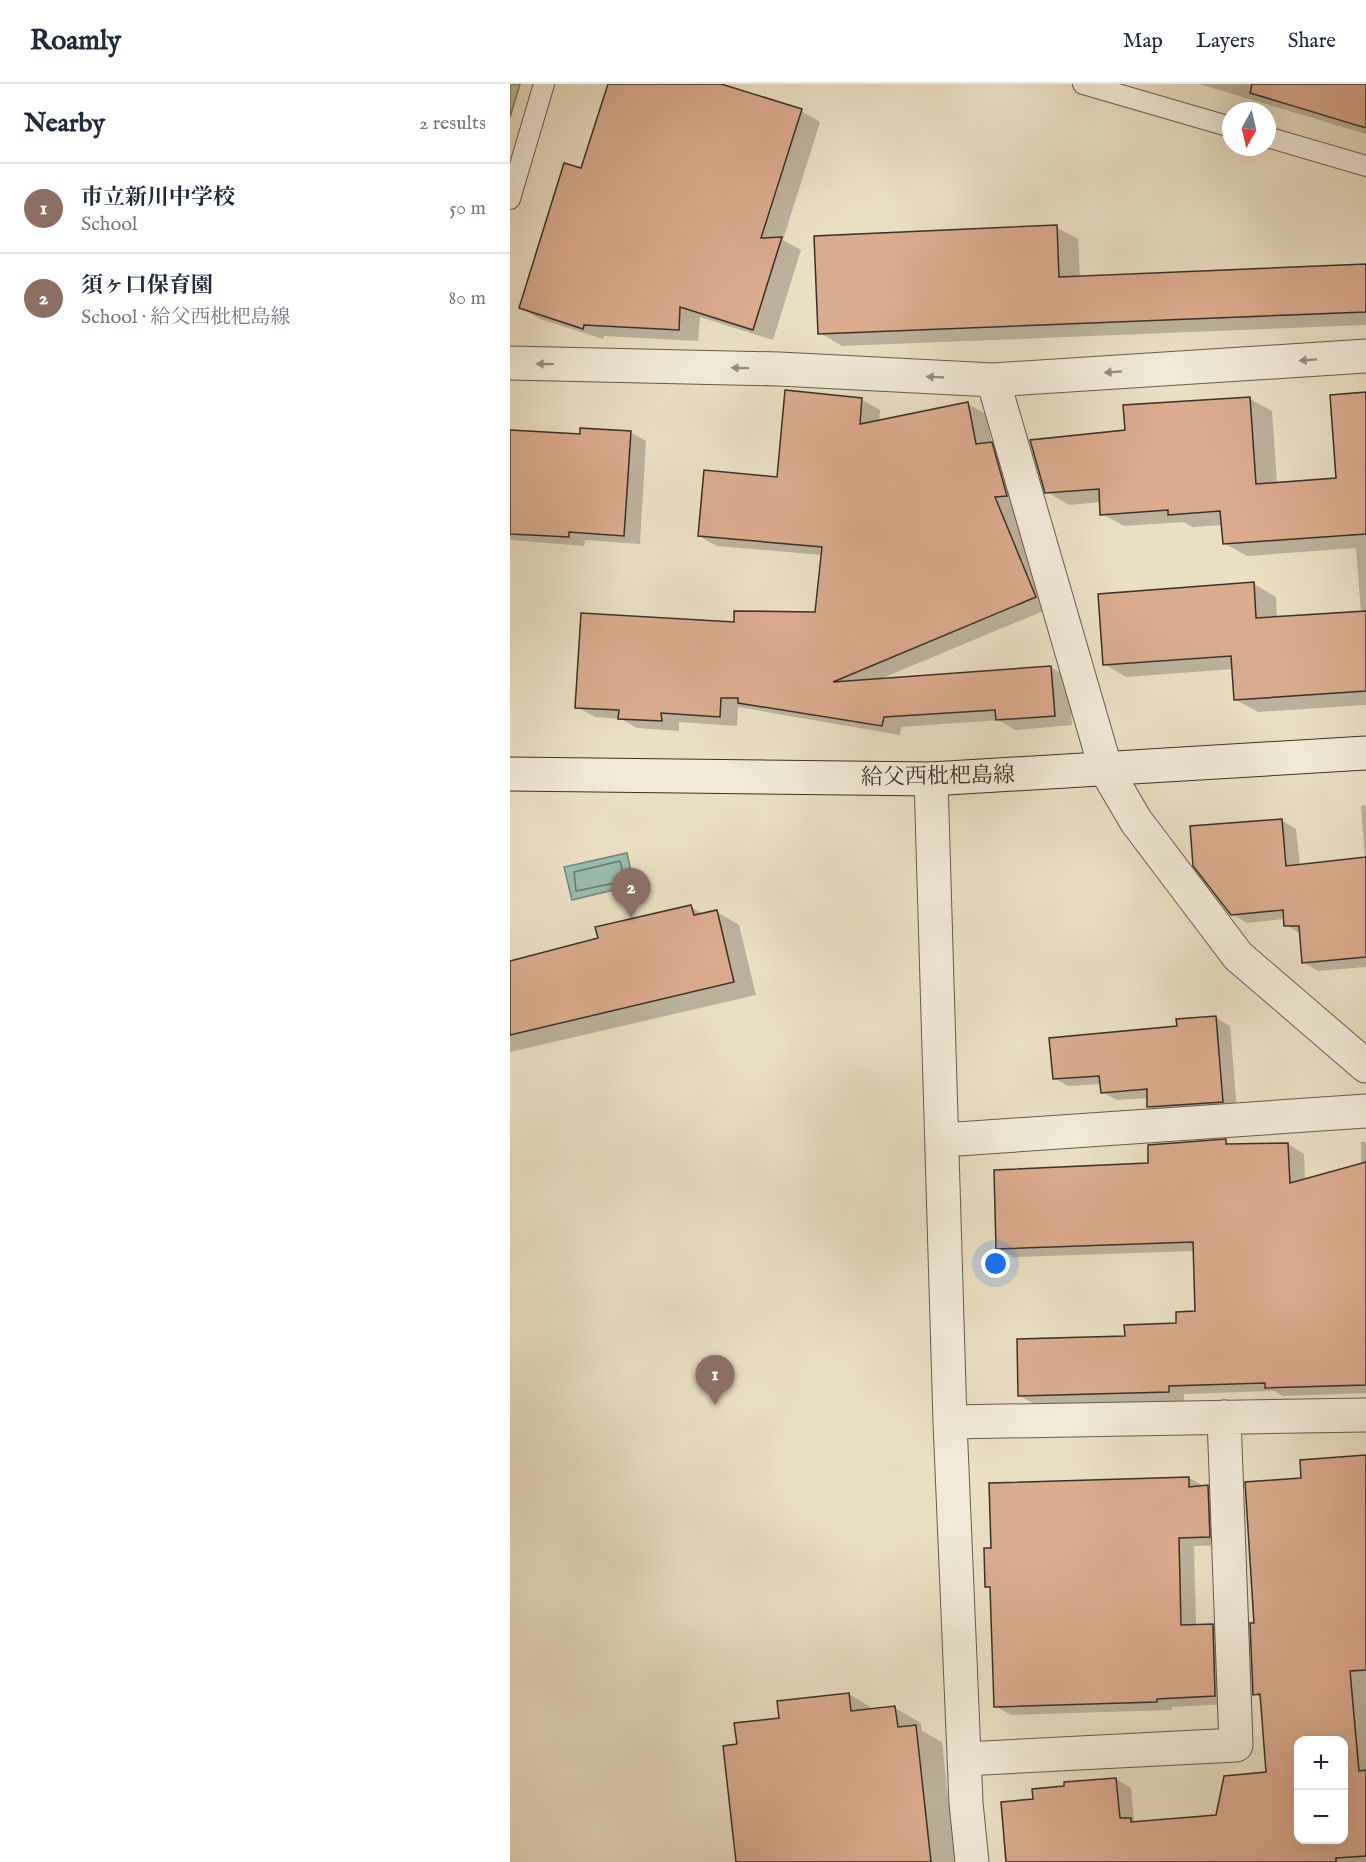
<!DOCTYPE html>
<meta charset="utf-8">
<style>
:root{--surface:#fff;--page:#f6f6f7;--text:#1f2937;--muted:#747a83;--line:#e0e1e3;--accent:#7c3aed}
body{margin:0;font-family:"IM FELL English","Noto Serif JP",serif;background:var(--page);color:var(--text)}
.controls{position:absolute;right:18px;bottom:18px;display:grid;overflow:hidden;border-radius:12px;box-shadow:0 6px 24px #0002}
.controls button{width:54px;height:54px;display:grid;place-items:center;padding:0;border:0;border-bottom:2px solid var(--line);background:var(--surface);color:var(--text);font:30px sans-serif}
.compass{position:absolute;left:712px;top:18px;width:54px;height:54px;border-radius:50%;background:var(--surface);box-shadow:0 6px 24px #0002;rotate:188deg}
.you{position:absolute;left:486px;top:1180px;width:21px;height:21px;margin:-15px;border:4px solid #fff;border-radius:50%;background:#1a73e8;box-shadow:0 0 0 9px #1a73e833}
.badge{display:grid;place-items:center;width:39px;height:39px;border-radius:50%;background:var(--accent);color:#fff;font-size:20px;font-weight:700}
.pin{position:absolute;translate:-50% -50px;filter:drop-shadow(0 2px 3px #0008)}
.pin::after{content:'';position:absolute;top:32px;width:21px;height:18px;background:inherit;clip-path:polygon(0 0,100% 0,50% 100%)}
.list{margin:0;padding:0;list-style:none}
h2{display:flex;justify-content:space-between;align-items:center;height:78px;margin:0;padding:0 24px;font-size:26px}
h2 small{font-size:20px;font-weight:400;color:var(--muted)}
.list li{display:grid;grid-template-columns:39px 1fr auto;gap:18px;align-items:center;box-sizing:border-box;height:90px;padding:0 24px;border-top:2px solid var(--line)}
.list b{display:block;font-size:22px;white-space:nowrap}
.list p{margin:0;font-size:20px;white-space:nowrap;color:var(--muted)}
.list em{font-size:20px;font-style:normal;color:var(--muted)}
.map{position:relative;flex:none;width:856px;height:1778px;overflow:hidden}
header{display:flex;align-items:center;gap:36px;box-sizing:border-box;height:84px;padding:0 30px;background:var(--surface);border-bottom:2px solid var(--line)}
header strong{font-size:28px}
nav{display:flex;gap:33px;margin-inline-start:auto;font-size:21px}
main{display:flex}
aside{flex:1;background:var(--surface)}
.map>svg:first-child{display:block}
.green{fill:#b8c293;stroke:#79795c;stroke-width:1.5}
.water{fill:#99bdae;stroke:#738578;stroke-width:1.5}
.shadow{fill:#0003;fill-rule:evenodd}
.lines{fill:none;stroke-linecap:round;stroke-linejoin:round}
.shore{stroke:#6a766a;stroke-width:1.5}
.building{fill:#daab8d;stroke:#3a3026;stroke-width:1.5;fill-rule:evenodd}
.lane-casing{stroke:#665c4d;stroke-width:22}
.street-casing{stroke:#665c4d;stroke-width:35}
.secondary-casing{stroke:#3a3026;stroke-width:35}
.lane{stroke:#f2ead7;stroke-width:20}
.street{stroke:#f2ead7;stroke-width:33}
.secondary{stroke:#f2ead7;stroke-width:33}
.oneway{fill:#968d7e}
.labels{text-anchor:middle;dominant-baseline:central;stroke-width:4.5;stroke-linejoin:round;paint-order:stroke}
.street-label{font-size:22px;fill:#3a3026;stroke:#f2ead7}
</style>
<header>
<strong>Roamly</strong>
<nav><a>Map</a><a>Layers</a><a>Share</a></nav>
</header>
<main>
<aside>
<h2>Nearby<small>2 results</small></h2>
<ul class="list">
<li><span class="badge" style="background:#8d6e63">1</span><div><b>市立新川中学校</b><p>School</p></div><em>50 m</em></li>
<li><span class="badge" style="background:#8d6e63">2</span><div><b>須ヶ口保育園</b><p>School · 給父西枇杷島線</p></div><em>80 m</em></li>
</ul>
</aside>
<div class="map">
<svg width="856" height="1778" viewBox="0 0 856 1778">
<rect width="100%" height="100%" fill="#ebdfc2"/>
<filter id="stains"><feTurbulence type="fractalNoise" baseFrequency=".00333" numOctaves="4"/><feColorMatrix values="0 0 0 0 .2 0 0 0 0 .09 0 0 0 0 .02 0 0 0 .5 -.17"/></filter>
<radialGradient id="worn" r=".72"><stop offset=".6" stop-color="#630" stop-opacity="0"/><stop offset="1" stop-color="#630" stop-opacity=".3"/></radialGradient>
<path class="green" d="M0,0h10l-10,33z"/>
<path class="water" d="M117,769l7,32 -62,15 -8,-33z"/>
<path class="shadow" d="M99,0h107l85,27 19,11 -37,118 18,10 -28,90 -73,-23 -2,24 -94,-5 -1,3 -63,-20 -20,-11 62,-138z
M689,0h167v50z
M546,143l22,12 2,39 286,-12v59l-524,21 -22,-13z
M856,310v311l-108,7 -22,-12 -2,-31 -108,8 -22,-13 150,-80 22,13 1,21 84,-6 -5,-64 -109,8 -23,-13 -1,-18 -31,2 -8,-5 -60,4 -22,-12 -1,-12 -32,3 -22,-13 80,-60 123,-33 22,12 5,73 60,-5z
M352,316l18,10 -1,12 89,-18 18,10 6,30 17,10 15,52 -12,1 41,100 -173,72 171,-12 18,11 3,47 -57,5 -16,-10 -98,7 -1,8 -162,-28 -1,19 -58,-4v9l-42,-3 -16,-9 -26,-2 -18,-10 159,-83 81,-11 5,-58 -105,-9 -18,-10 80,-57z
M0,348l71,4 49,-4 16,9 -6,103 -55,-4 -1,6 -74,-6z
M856,721v162l-48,4 -15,-9 -2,-28 -15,-9 -1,-6 -38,4 -15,-9 49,-94 15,9 4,37 65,-7 -4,-53z
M181,823l13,8 13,-3 22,13 17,70 -246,57v-89l90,-24z
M706,934l14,8 7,84 -74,5 -14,-9v-8l-32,2 -15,-8v-8l-34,2 -14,-8 125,-51z
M715,1057l9,5 54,-2 16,10 1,26 56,-15v-23h5v251l-83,3 -9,-5 -90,3v7l-148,4 -16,-9 106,-59 52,-12 18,-12 -1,-62 -182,6 -16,-9 153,-84z
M856,1373v405h-358l27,-62 81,-21 15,9 3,33 3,2 80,-7 51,-42 -6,-76 -8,-4 1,-70 48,-145zM788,1656h46v100h-46z
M679,1394l34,18 2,49 -31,1 2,80h16l16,9 2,69 -58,3v3l-161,5 -16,-9 -3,-117 -5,-3z
M339,1610l26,16 20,-2 26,15 1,8 20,11 13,120h-218l2,-116 42,-27z"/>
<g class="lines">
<path class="shore" d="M110,777l5,20 -49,10 -2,-19z"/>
</g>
<path class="building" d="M98,0h113l81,25 -41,129 21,-1 -29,93 -73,-23 -1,23 -95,-5 -1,4 -64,-21 45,-145 17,5z
M742,0h114v44l-116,-35z
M547,141l2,52 307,-13v48l-548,22 -4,-98z
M275,306l77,8 -2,26 108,-22 8,42 16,-2 15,54 -12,1 41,100 -203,85 218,-16 4,50 -59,4 -1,-10 -111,7 -2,9 -144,-23v-5h-17l-1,19 -59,-4 1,8 -44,-2 1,-9 -44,-2 6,-95 153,9v-11l81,1 7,-65 -124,-11 6,-66 73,7z
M856,308v142l-143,10 -3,-33 -52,4v-5l-68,5 -1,-26 -54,4 -15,-53 95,-10 -2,-25 127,-8 6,87 80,-6 -6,-83z
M70,344l51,3 -7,105 -55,-4v5l-59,-3v-104l70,4z
M744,498l2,36 110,-7v80l-132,9 -3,-44 -128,9 -5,-71z
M772,735l4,47 80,-9v100l-64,6 -3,-37h-15l-1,-16 -52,5 -38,-49 -3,-40z
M181,821l3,10 23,-5 17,72 -224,53v-74l88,-23 -3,-11z
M706,932l7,86 -76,5v-18l-46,4 -2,-17 -46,3 -4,-41 128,-12 -1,-7z
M716,1055v5l62,-1 2,40 76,-21v223l-101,3v-5l-96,3v6l-151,4 -1,-57 108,-3 -1,-11 52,-2v-11l19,-1 -2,-69 -197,7 -2,-79 154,-7v-18z
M856,1371v215l-16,1 9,100 7,-1v86l-30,2v4h-330l-5,-60 32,-3 -1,-10 32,-3v-4l52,-4 4,40h11v4l85,-7 8,-39 42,-4 -6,-78 -7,1 -3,-72h4l-9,-141 56,-4 -1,-18zM789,1656h45v99h-45z
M679,1393v10l19,-2 2,52 -31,1 2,87 32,-1 2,72 -58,3v3l-163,5 -4,-120h-5l-1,-39h7l-2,-65z
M339,1609l2,18 44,-5 3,21 18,-2 15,137h-195l-13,-116 14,-2 -3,-21 45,-5 -2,-17z"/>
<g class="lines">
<g class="lane-casing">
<path id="lane" d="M573,0l148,43
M757,53l99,29
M0,115l34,-115"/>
</g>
<g class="street-casing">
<path id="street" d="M0,279l269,6 214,11 373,-24
M483,296l113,390 30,51 102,135 128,110
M421,695l19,643 16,381 6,59
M433,1056l423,-29
M440,1338l416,-7
M454,1675l272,-14 -12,-328"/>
</g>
<g class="secondary-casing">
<path id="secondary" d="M0,690l421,5 435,-26"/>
</g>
<use href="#lane" class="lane"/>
<use href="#street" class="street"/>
<use href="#secondary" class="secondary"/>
</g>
<defs><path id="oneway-solid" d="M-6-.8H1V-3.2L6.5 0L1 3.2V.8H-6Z" transform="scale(1.5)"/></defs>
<g class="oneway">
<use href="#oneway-solid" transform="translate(798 276) rotate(176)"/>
<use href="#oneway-solid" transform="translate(35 280) rotate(-179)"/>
<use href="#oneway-solid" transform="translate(230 284) rotate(-179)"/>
<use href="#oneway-solid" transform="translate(603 288) rotate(176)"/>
<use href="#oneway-solid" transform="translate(425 293) rotate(-177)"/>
</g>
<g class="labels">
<g class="street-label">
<text transform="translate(428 693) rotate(-1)">給父西枇杷島線</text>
</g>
</g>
<rect width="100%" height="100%" filter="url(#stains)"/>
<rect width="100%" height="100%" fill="url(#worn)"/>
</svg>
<div class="controls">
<button>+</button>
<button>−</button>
</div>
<svg class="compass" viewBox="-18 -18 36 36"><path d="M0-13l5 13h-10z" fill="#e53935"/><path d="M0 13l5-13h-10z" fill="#747a83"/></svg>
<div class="you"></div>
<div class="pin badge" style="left:205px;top:1321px;background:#8d6e63">1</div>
<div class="pin badge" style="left:121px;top:834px;background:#8d6e63">2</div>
</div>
</main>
